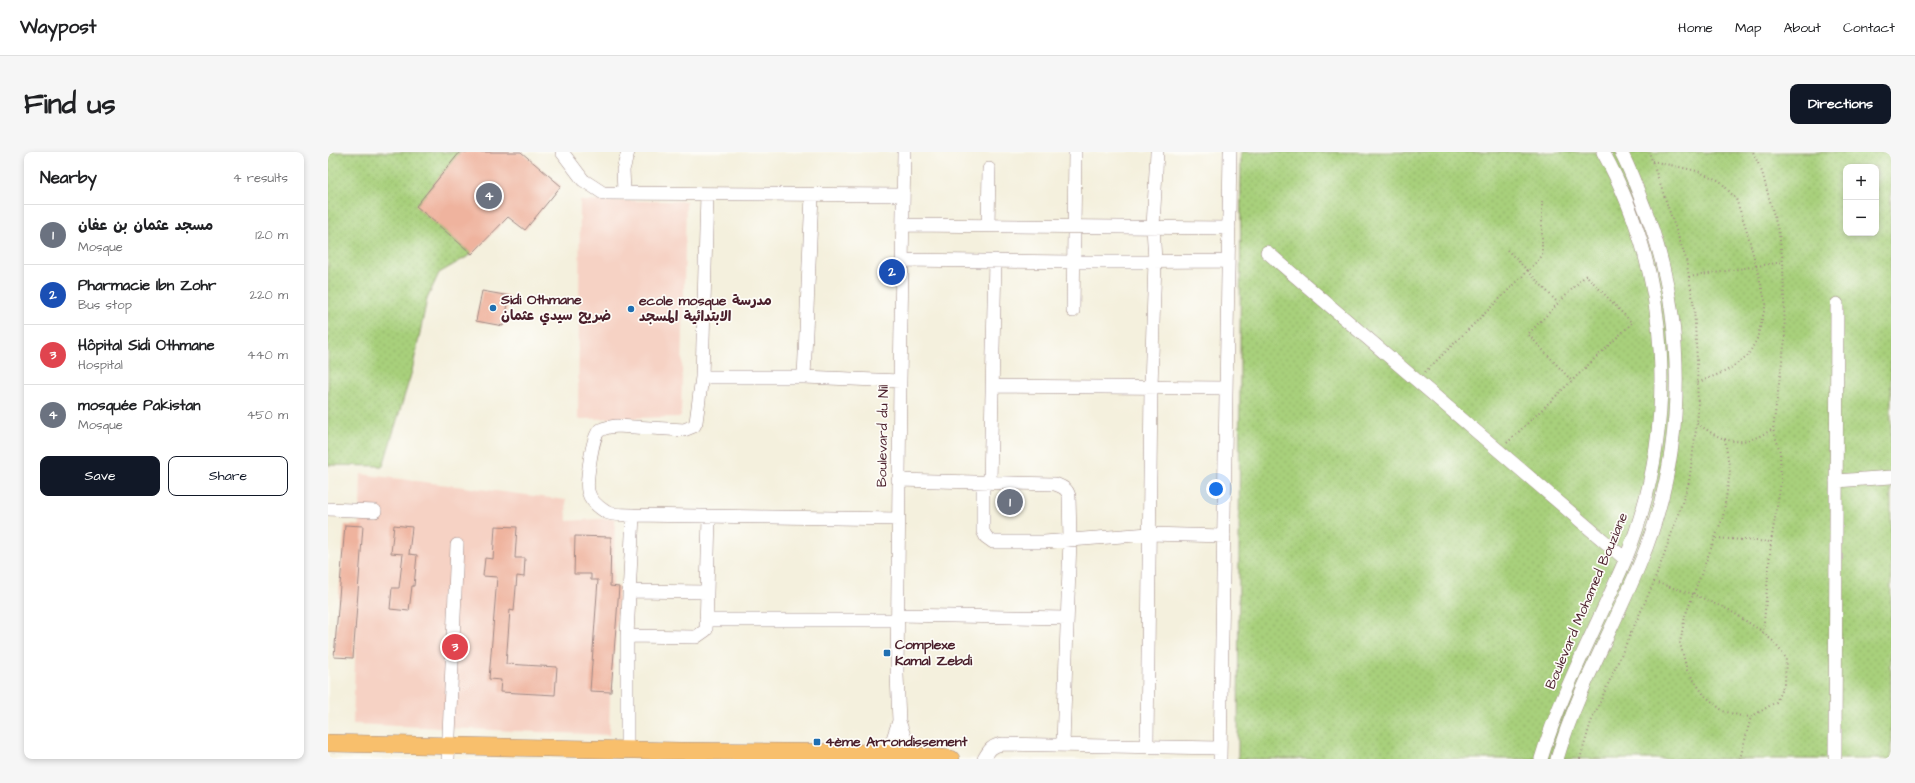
<!DOCTYPE html>
<meta charset="utf-8">
<style>
:root{--surface:#fff;--page:#f6f6f6;--text:#202124;--muted:#757577;--line:#e0e0e0;--accent:#111827}
body{margin:0;font-family:"Architects Daughter","Playpen Sans Arabic",sans-serif;background:var(--page);color:var(--text)}
.controls{position:absolute;right:12px;top:12px;display:grid;overflow:hidden;border-radius:8px;box-shadow:0 2px 6px #0003}
.controls button{width:36px;height:36px;display:grid;place-items:center;padding:0;border:0;border-bottom:1px solid var(--line);background:var(--surface);color:var(--text);font:20px sans-serif}
.you{position:absolute;left:888px;top:337px;width:14px;height:14px;margin:-10px;border:3px solid #fff;border-radius:50%;background:#1a73e8;box-shadow:0 0 0 6px #1a73e833}
.badge{display:grid;place-items:center;width:26px;height:26px;border-radius:50%;background:var(--accent);color:#fff;font-size:13px;font-weight:700}
.pin{position:absolute;translate:-50% -50%;border:2px solid #fff;box-shadow:0 1px 4px #0006}
.list{margin:0;padding:0;list-style:none}
h2{display:flex;justify-content:space-between;align-items:center;height:52px;margin:0;padding:0 16px;font-size:17px}
h2 small{font-size:13px;font-weight:400;color:var(--muted)}
.list li{display:grid;grid-template-columns:26px 1fr auto;gap:12px;align-items:center;box-sizing:border-box;height:60px;padding:0 16px;border-top:1px solid var(--line)}
.list b{display:block;font-size:15px;white-space:nowrap}
.list p{margin:0;font-size:13px;white-space:nowrap;color:var(--muted)}
.list em{font-size:13px;font-style:normal;color:var(--muted)}
.actions{display:flex;gap:8px;padding:12px 16px}
.actions a{flex:1;padding:9px 0;border:1px solid var(--accent);border-radius:8px;text-align:center;font-size:14px;color:var(--accent)}
.actions .main{background:var(--accent);color:#fff}
.map{position:relative;flex:none;width:1563px;height:607px;overflow:hidden;border-radius:8px}
header{display:flex;align-items:center;gap:24px;box-sizing:border-box;height:56px;padding:0 20px;background:var(--surface);border-bottom:1px solid var(--line)}
header strong{font-size:19px}
nav{display:flex;gap:22px;margin-inline-start:auto;font-size:14px}
.intro{display:flex;align-items:center;justify-content:space-between;box-sizing:border-box;height:96px;padding:0 24px}
h1{margin:0;font-size:28px}
.button{padding:10px 18px;border-radius:8px;background:var(--accent);color:#fff;font-size:14px;font-weight:700}
main{display:flex;gap:24px;padding:0 24px}
aside{flex:1;background:var(--surface);border-radius:8px;box-shadow:0 2px 6px #0003}
.map>svg:first-child{display:block}
.built{fill:#f6d2c4}
.park{fill:url(#park-dots);stroke:#797853;fill-rule:evenodd}
.building{fill:#efb39e}
.lines{fill:none;stroke-linecap:round;stroke-linejoin:round}
.minor-casing{stroke:#9f8884;stroke-width:14}
.major-casing{stroke:#9f8884;stroke-width:18}
.path{stroke:#9f8884;stroke-width:2;stroke-dasharray:1 3;stroke-linecap:butt}
.minor{stroke:#fff;stroke-width:13}
.major{stroke:#f8bf6c;stroke-width:17}
.poi-dot{fill:#1f6fb2;stroke:#fdfcf7;stroke-width:1.5}
.labels{text-anchor:middle;dominant-baseline:central;stroke-width:3.5;stroke-linejoin:round;paint-order:stroke}
.poi-label{font-size:14px;font-weight:bold;fill:#4a1f2b;stroke:#fdfcf7;text-anchor:start}
.street-label{font-size:14px;fill:#4a1f2b;stroke:#fdfcf7}
</style>
<header>
<strong>Waypost</strong>
<nav><a>Home</a><a>Map</a><a>About</a><a>Contact</a></nav>
</header>
<div class="intro"><h1>Find us</h1><a class="button">Directions</a></div>
<main>
<aside>
<h2>Nearby<small>4 results</small></h2>
<ul class="list">
<li><span class="badge" style="background:#6b7280">1</span><div><b>مسجد عثمان بن عفان</b><p>Mosque</p></div><em>120 m</em></li>
<li><span class="badge" style="background:#1a4fb4">2</span><div><b>Pharmacie Ibn Zohr</b><p>Bus stop</p></div><em>220 m</em></li>
<li><span class="badge" style="background:#e0444e">3</span><div><b>Hôpital Sidi Othmane</b><p>Hospital</p></div><em>440 m</em></li>
<li><span class="badge" style="background:#6b7280">4</span><div><b>mosquée Pakistan</b><p>Mosque</p></div><em>450 m</em></li>
</ul>
<div class="actions"><a class="main">Save</a><a>Share</a></div>
</aside>
<div class="map">
<svg width="1563" height="607" viewBox="0 0 1563 607">
<defs>
<pattern id="park-dots" width="8" height="8" patternUnits="userSpaceOnUse"><rect width="8" height="8" fill="#a8d07b"/><path d="M2 2h.1M6 6h.1" fill="none" stroke="#92b26a" stroke-width="1.8" stroke-linecap="round"/></pattern>
</defs>
<rect width="100%" height="100%" fill="#fdfcf7"/>
<filter id="ink" filterUnits="userSpaceOnUse"><feTurbulence type="fractalNoise" baseFrequency=".025" numOctaves="2"/><feDisplacementMap in="SourceGraphic" scale="8" xChannelSelector="R" yChannelSelector="G"/><feConvolveMatrix kernelMatrix="1 2 1 2 8 2 1 2 1" color-interpolation-filters="sRGB"/></filter>
<filter id="wash" filterUnits="userSpaceOnUse"><feTurbulence type="fractalNoise" baseFrequency=".012" numOctaves="4" result="noise"/><feDisplacementMap in="SourceGraphic" scale="16" xChannelSelector="R" yChannelSelector="G"/><feGaussianBlur stdDeviation="0.9" result="paint"/><feColorMatrix in="noise" values="0 0 0 0 0 0 0 0 0 0 0 0 0 0 0 0 0 1.4 0 .05"/><feComposite in="paint" operator="in"/></filter>
<g filter="url(#wash)">
<rect width="100%" height="100%" fill="#f4f0dd"/>
<path class="built" d="M252,49h106l-5,216 -103,2z
M33,322l205,26 1,21 48,-3 -6,217 -256,-11z"/>
<path class="park" d="M0,0h132l-44,54 56,48 -33,19 -12,26 -15,72 -29,95 -55,-1z
M913,0h650v607h-653zM1518,15h30v66h-30z"/>
<g id="blocks">
<path class="building" d="M132,0h61l40,34 -36,44 -17,-13 -36,37 -56,-48z
M154,139l28,5 -7,30 -27,-5z
M17,373l18,1 -10,132 -19,-1z
M66,373l18,2 -3,27 8,1 -3,31h-2l-3,25 -19,-2 2,-21h7l4,-34 -12,-1z
M167,374l22,1 -2,31h10l-1,19 -7,-1 -3,35 -4,-1 -4,54 51,3 -2,28 -55,-3 1,-12 -12,-1 8,-102 -14,-1 2,-18 8,1z
M247,384l36,1 -1,49 9,1 -8,105 -21,-1 8,-111h-7v-6h-17z"/>
</g>
</g>
<g filter="url(#ink)">
<use href="#blocks" fill-opacity="0" stroke="#9f8884" stroke-width="1"/>
<g class="lines">
<g class="minor-casing">
<path id="minor" d="M234,0l21,28 20,13 300,2
M576,0l-4,229 -3,294 2,46 13,38
M296,40l-1,-22 5,-18
M379,42l-5,183 -6,45 -2,4 -10,4 -67,-4c-6,1 -13,1 -18,5 -7,6 -13,51 -11,60 2,9 10,16 18,21 7,4 19,2 27,3l265,4
M575,73l326,3
M660,74l1,-57
M939,100l358,307
M574,108l172,2 154,-1
M745,159l2,-159
M374,225h102l96,4
M476,225l8,-182
M664,234l234,2
M570,328l157,4c7,3 12,4 14,12l1,43 -7,205
M1508,329l55,-4
M655,330v49l3,6 7,5h51l105,-8 75,2
M662,330l5,-222
M0,357l47,2
M302,439l77,1
M569,463l169,3
M378,468h191
M299,484l69,1 10,-7 3,-113
M819,593l4,-358 4,-126 -2,-34 4,-75
M299,598v-114l6,-121
M120,607l9,-214
M559,607l1,-6 11,-32
M656,607c5,-9 8,-14 19,-15l217,4
M892,607l10,-607
M1213,607c21,-70 57,-134 85,-201 53,-132 46,-281 -23,-406
M1229,607c20,-69 57,-131 84,-198 47,-114 47,-248 0,-362 -6,-16 -12,-32 -20,-47
M1507,607l2,-455"/>
</g>
<g class="major-casing">
<path id="major" d="M0,591l352,8 208,2 63,6"/>
</g>
<path class="path" d="M1324,9l45,10 23,10 16,18 11,32 19,73 -9,35 -10,18 -21,14 -29,12
M1179,98l21,21 14,-15v-57
M1361,125l93,-15
M1097,220l103,-101 30,32
M1369,271c28,21 44,25 76,6
M1397,287l5,33 -7,45 -38,99 -5,27 7,27 17,25 19,16 18,5 10,1
M1179,291l125,-120 -46,-48 -58,59 44,47
M1388,386l55,4
M1326,430l39,12 36,16 34,22
M1252,607l11,-37 63,-140 16,-44 19,-56 9,-68 -1,-54 -3,-53 -8,-48 -37,-107
M1412,607l11,-42 25,-15 9,-20 1,-24 -13,-17 -10,-8 8,-91 10,-60 -1,-30 -7,-23 12,-90 -2,-77 -4,-28 -17,-62 -9,-20"/>
<use href="#minor" class="minor"/>
<use href="#major" class="major"/>
</g>
</g>
<g class="poi-dot">
<circle cx="165" cy="156" r="4"/>
<circle cx="303" cy="157" r="4"/>
<rect x="555" y="497" width="8" height="8" rx="2"/>
<rect x="485" y="586" width="8" height="8" rx="2"/>
</g>
<g class="labels">
<g class="poi-label">
<text x="173" y="148">Sidi Othmane<tspan x="173" dy="16">ضريح سيدي عثمان</tspan></text>
<text x="311" y="149">ecole mosque مدرسة<tspan x="311" dy="16">الابتدائية المسجد</tspan></text>
<text x="567" y="493">Complexe<tspan x="567" dy="16">Kamal Zebdi</tspan></text>
<text x="497" y="590">4ème Arrondissement</text>
</g>
<g class="street-label">
<text transform="translate(555 284) rotate(-89)">Boulevard du Nil</text>
<text transform="translate(1259 449) rotate(-67)">Boulevard Mohamed Bouziane</text>
</g>
</g>
</svg>
<div class="controls">
<button>+</button>
<button>−</button>
</div>
<div class="you"></div>
<div class="pin badge" style="left:682px;top:350px;background:#6b7280">1</div>
<div class="pin badge" style="left:564px;top:120px;background:#1a4fb4">2</div>
<div class="pin badge" style="left:127px;top:495px;background:#e0444e">3</div>
<div class="pin badge" style="left:161px;top:44px;background:#6b7280">4</div>
</div>
</main>
